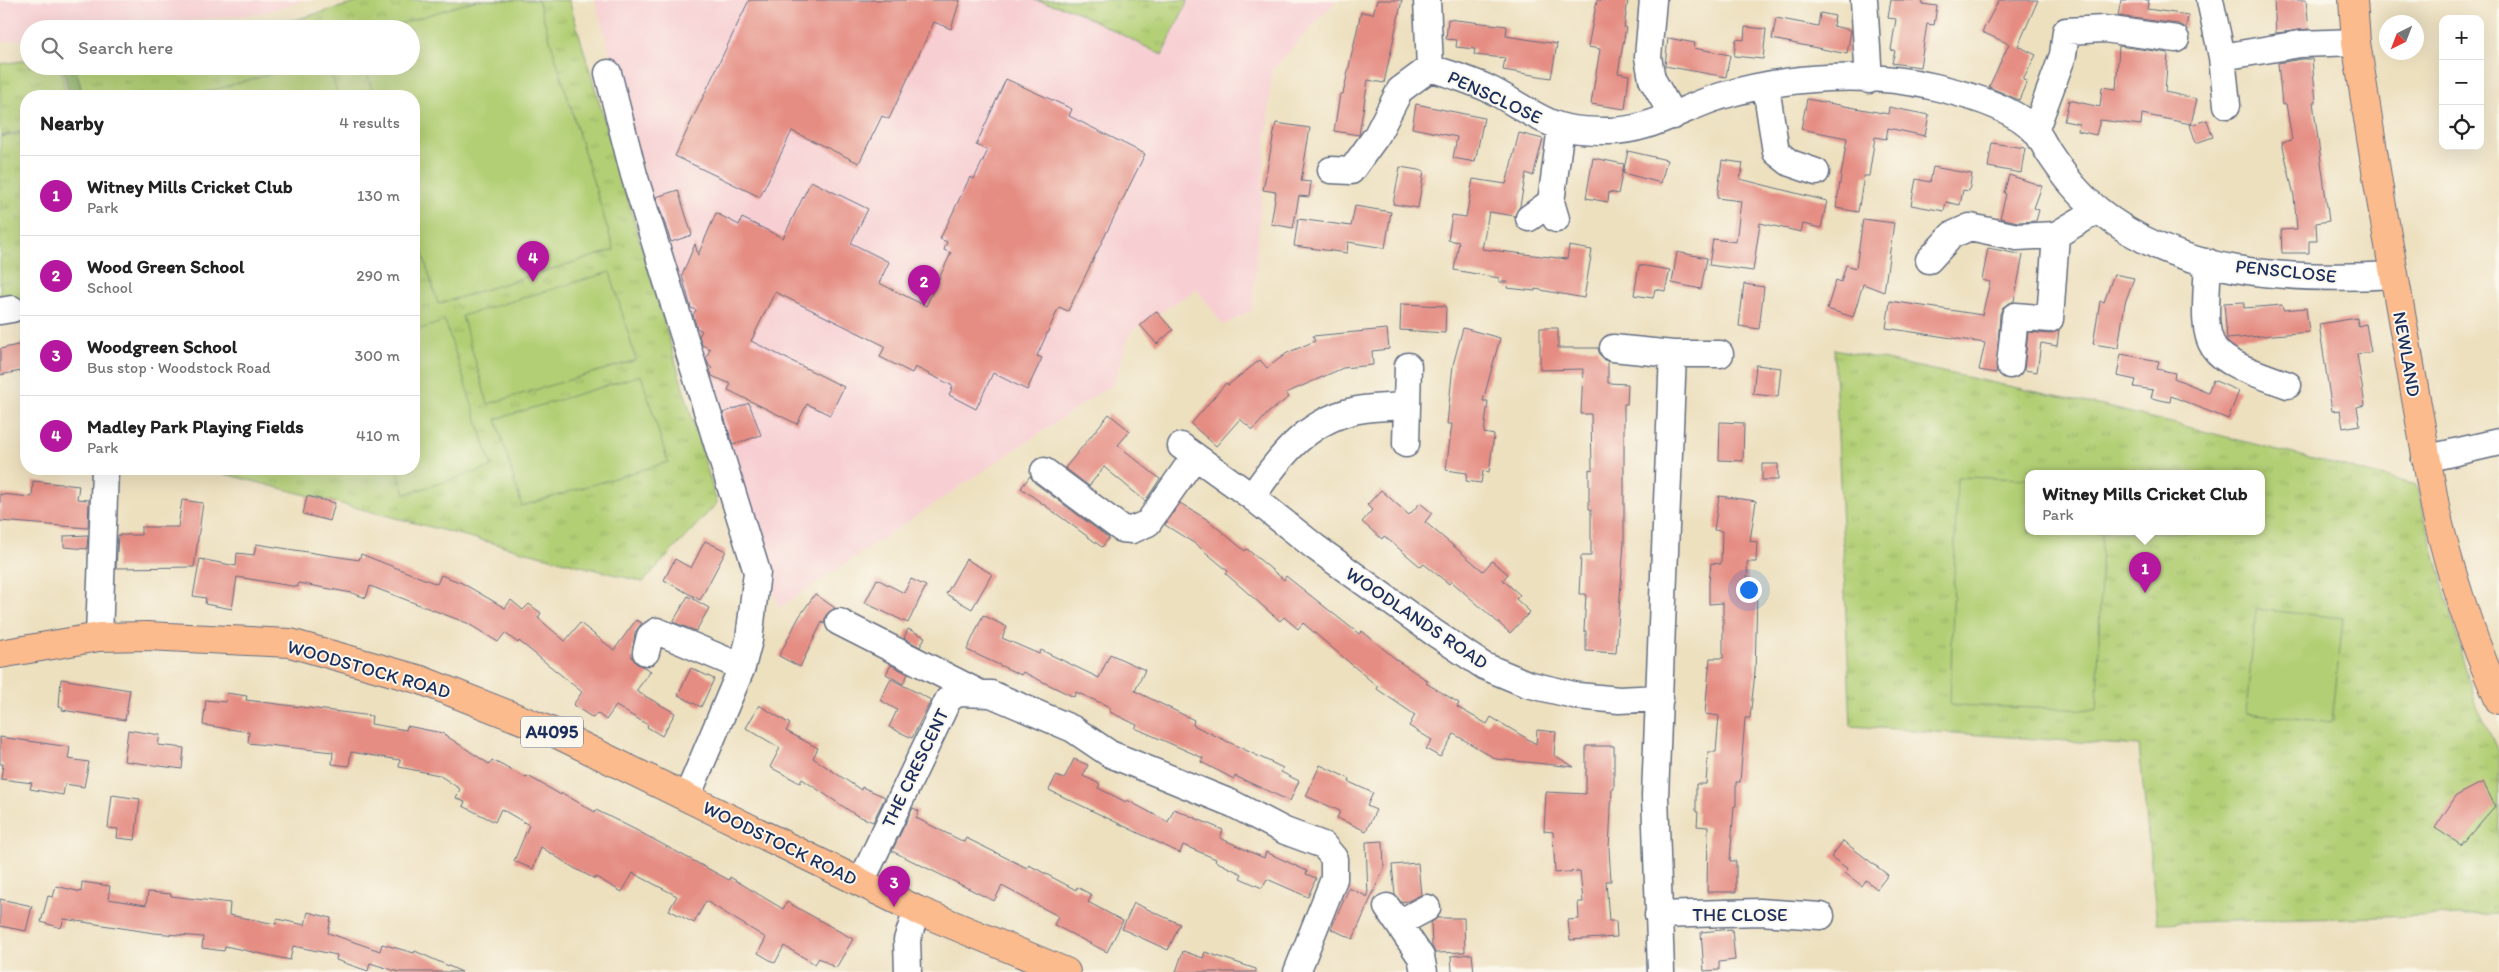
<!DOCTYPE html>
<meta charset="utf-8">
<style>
:root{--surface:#fff;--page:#f2f2f2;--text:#222;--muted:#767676;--line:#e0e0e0;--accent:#b5179e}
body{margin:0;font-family:Itim,sans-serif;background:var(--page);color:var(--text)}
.controls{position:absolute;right:15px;top:15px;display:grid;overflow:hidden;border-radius:10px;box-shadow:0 5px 20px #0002}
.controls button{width:45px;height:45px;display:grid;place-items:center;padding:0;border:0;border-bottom:1px solid var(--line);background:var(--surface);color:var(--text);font:25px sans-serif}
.compass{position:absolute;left:2379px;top:15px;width:45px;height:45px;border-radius:50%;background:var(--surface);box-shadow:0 5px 20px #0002;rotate:222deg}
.you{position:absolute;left:1748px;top:589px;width:18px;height:18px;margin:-12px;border:4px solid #fff;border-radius:50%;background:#1a73e8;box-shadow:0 0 0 8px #1a73e833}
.badge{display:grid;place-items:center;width:32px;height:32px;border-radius:50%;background:var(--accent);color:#fff;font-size:16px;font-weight:700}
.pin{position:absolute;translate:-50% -41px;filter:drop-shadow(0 1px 2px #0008)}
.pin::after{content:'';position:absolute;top:26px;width:18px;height:15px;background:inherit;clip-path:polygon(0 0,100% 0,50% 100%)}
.popup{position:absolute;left:2025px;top:470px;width:240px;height:65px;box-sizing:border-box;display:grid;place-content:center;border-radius:10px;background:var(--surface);filter:drop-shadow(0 1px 4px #0005);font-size:16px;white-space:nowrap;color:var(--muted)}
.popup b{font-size:19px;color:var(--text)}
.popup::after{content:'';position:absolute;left:50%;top:100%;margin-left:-10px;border:10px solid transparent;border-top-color:var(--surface)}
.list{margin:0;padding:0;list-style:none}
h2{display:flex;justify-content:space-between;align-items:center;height:65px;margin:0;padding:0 20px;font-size:21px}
h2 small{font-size:16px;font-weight:400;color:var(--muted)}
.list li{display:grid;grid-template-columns:32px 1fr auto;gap:15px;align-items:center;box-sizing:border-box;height:80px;padding:0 20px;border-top:1px solid var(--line)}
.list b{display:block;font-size:19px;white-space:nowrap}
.list p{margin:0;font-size:16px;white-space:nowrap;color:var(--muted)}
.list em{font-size:16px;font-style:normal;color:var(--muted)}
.icon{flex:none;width:28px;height:28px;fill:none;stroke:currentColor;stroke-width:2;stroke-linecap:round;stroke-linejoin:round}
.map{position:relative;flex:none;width:2499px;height:972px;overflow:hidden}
.search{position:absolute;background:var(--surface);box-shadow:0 5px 20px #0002;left:20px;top:20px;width:400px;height:55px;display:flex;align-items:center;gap:12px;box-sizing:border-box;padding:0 18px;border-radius:28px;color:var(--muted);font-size:19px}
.panel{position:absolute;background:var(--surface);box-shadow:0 5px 20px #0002;left:20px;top:90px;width:400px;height:385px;border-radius:20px}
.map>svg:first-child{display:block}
.built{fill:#f7cfd3}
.grass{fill:url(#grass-tufts);stroke:#667f6a;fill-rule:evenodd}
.forest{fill:url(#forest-firs);stroke:#547062}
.pitch{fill:#b2cf75;stroke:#667f6a}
.building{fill:#e58d83}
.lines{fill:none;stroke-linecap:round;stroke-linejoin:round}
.minor-casing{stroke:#646d80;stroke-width:29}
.major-casing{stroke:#646d80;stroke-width:30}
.minor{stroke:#fff;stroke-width:26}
.major{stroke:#fbbb8d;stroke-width:28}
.labels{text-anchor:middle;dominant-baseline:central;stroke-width:4;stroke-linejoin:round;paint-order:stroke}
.shield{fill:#fbf7ec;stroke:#5e6b89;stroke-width:1}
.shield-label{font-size:18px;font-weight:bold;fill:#1b2f5e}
.street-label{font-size:19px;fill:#1b2f5e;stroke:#fbf7ec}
</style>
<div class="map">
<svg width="2499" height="972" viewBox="0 0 2499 972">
<defs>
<pattern id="grass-tufts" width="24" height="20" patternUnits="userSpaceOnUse" patternTransform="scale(1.25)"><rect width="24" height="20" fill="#b2cf75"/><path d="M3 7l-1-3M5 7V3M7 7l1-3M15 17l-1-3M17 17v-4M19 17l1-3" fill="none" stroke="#98b268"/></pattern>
<pattern id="forest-firs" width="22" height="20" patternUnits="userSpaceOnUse" patternTransform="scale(1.25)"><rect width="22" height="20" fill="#8db266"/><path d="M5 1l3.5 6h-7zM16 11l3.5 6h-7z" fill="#729157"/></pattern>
</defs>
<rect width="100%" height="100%" fill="#fbf7ec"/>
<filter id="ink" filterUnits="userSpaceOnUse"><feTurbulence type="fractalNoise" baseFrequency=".02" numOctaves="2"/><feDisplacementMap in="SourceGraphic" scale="10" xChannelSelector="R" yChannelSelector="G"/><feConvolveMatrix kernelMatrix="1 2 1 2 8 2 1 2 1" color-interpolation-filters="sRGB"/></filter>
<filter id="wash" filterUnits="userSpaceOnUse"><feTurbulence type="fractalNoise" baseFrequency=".0096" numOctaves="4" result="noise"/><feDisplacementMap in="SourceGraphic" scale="20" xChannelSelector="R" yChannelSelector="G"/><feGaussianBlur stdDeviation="1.12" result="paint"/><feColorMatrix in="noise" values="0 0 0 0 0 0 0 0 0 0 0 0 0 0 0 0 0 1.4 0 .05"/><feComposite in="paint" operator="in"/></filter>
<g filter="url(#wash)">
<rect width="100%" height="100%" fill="#ede0bf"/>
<path class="built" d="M0,0h306l-44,13 -146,16h-87v9l-29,4z
M595,0h742l-65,70 -20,240 -29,15 -26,-36 -66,42 -17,52 -335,225 -65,-192z"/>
<path class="grass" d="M367,0h202l148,503 -74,79 -437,-113h208v-373h-331l-8,-30h336v-37h-162l26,-4z
M1034,0h154l-26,55 -91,-46z
M29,60v6h31l6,30h-40v35l-26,5v-72z
M26,133v166l-26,4v-166z
M1834,349l278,59 304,77 58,215 25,53v161l-342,9 -18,-177 -288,-20zM2029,474h232v58h-232z"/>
<path class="forest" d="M62,66h13l8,30h-14z"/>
<path class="pitch" d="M477,0h61l76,250 -176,54 -24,-79v-129h-40l-9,-30h46v-37h-28z
M301,66h28l9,30h-147z
M610,272l26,88 -148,44 -26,-88z
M445,321l47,146 -87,27 -8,-25h17v-138z
M641,375l27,87 -146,44 -26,-87z
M1957,477l72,2v53h73l-5,178 -147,-5z
M2256,609l87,9 -11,104 -86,-9z"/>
<g id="blocks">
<path class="building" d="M749,0h211l-9,29 -17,-7 -45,97 -7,-3 -23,47 -67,-32 -32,66 -85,-41z
M1377,0h25l-18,83 -16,-3 -9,55 -25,-4 6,-37h3l18,-82 12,2z
M1597,0h31l-4,27h2l-8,46 11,2 -4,34 -34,-5 9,-55 -12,-2z
M1891,0h32l-1,4 15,2 -3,19 -7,-1 -7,43 -28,-4 3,-12 -4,-1 5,-31 -8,-1z
M1999,0h39l-20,46 18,9 -13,25 4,1 -8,19 -30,-13 20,-43 -27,-12z
M2121,0h28l-2,9 41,6 -2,13 -8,-4 -60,-8z
M2274,0h32l3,29 -33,4z
M1820,13l15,3 -2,10 18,4 -4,24 -75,-15 4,-21 42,8z
M1448,19l59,7 -1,10 51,8 -6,34 -48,-8 2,-12 -31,-3 1,-6 -19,-2 1,-7 -11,-1z
M1745,27l21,2 -3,30 -29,-3 2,-17 8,1z
M1668,38l27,5 -1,5 36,7 -4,22 -61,-11z
M2119,46l49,7 -3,39 32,7 -6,25 -49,-10 -1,11 -41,-5 -4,15 -18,-4 1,-7 -15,-3 5,-21 31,7 2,-20 14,2z
M2302,59h10l4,43h-3l16,119 -13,2 1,18h-8v12h-27l-1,-23 16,-1 -3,-33 -12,-54 10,-2 -6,-36 -4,1 -4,-42z
M1006,79l66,30 -3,7 76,38 -77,157 -9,-4 -22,49 5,2 -15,32 -34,-17 -17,36 -27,-14 4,-9 -38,-19 -3,6 -32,-16 5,-11 -110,-54 -24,49 93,46 -14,28 -23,-11 -10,20 -69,-34 3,-6 -19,-8 -2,-6 2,-2 -3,-2 -3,-8 4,-9 -8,-4 -3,-9 3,-5 -5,-3 -4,-13 3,-5 -5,-2 -9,-33 13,-31 3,11 18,-42 23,12 3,-7 41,20 28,-57 57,28 -17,34 38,19 -10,21 47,23 25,-53 -7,-3 3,-8 -7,-3 30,-62 4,2 14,-29 -12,-5z
M1807,99l81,15 1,-7 40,8 -4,21 -37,-8 -2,11 -11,-2 -6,39h-5l-6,36 -22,-4 11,-70 -46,-9z
M1416,104l68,14 -9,44 -22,-4 4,-21 -45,-9z
M2207,120l6,17 -17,6 -6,-18z
M1276,123l34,5 -9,53 10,1 -2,15 -10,-1 -6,32 -22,-4 5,-32 -13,-2z
M1519,133l24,6 -10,37 -7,-3 -6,33 -5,10 -26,-4 -7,37 85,10 2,-13 23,4 -8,48 -49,-9v2l-28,-3 1,-6h-9v-4l-45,-8 5,-28 -11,-2 4,-25 14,2 7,-38 33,5z
M1992,143l33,5 -4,25 -33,-6z
M1628,151l39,9 -6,23 -38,-10z
M1593,158l31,6 -6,30 -9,-2 -1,10 -22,-4z
M1722,160l21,3 -3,16 87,22 -6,27 -18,-4 -2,8 -41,-9 -7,48 -44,-6 4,-26 23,3 5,-41 -24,-3z
M1400,167l24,4 -6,37 -25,-4z
M1933,167l39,7 -3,17 -6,-1 -3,15 -14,-3 -2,9 -33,-6 5,-26 14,3z
M2009,175l33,11 -8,22 5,2 -3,11 -18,1 -18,-4 6,-24 -2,-1z
M678,190l14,45 -21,7 -15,-45z
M1355,206l36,6 -6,36 -37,-6 -1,11 -53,-7 4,-27 53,7z
M1863,219l31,4 -10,69 -21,-8 -10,33 -26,-8 9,-29 5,2 5,-17 10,3z
M1988,248l35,7 -9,46 -11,6 -3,7 -4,59 -17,-3 6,-27 -99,-15 4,-27 92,14 8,-33 -8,-2z
M1677,252l30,6 -6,31 -29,-6z
M1639,265l31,5 -5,21 -10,-2 -2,9 -19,-3z
M2114,274l20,4 -9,25 -7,45 -25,-4 7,-43 4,1z
M1744,284l20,3 -5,42 -20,-3z
M2244,302v6l38,-3 1,5 23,-2 3,24 -82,7 -3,-36z
M1401,304l45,2 -1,27 -45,-3z
M1156,311l17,19 -16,14 -17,-19z
M2357,318l1,8 8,-2 5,28 -14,2 8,51 -8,2 3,18 -17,3 -3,-18 -8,1 -13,-87z
M1463,328l37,10 -17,63h5l-4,32 10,2 -5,37 -6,-1 -2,12 -15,-2 1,-8 -21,-3 6,-46h-5l6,-59z
M1540,328h18v20h40l2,7 8,7v21l20,1 -1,20h-3v138l-8,111 -30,-2v-20h-2l2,-37h-7l2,-38h10v-47h-2v-40l3,1 -1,-56h-10l2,-45 -43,1z
M1387,329l2,20 -17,2 1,14 -30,3 -57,25 3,4 -21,16 -15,17 -13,-11 -24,27 -25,-22 35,-41 2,2 32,-25 7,8 20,-15 28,-12 -2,-5z
M2059,330l-2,16 -16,-3 -4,29 -13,-2 4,-38 21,2z
M26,343v27l-26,5v-26z
M2121,354l38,7 -2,8 18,4 -1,5 34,14 5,-12 26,11 -11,28 -57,-23 -1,6 -19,-4 2,-8 -19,-3 2,-7 -19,-4z
M1756,365l25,3 -3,29 -25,-3z
M749,403l12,32 -28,10 -10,-32z
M1109,414l21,17 -12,14 42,34 -15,22 -41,-34 -15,19 -24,-18z
M1720,422l24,1 -1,38 -24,-1z
M1762,464h16v16h-16z
M1030,476l5,7 74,55 -7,9 -81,-59z
M33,481l46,5 -2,13 12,1 -1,28 -88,-7v-27l32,3z
M1381,490l28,25 11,-12 12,10 -7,9 58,49 9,-10 16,13 -5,6 17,15 -4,4 14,13 -20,21 -59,-52 -2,3 -25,-20 -3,3 -37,-31 -2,3 -20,-17 10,-12 -5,-5z
M307,496l28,7 -5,18 -27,-7z
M1719,496l37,5 -6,40 7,1 -1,20h-9l1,31h9l-2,79 -5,46h-5l-5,64h-4v24h-2l-4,55h6v31h-29l1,-65 -11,-1 1,-14h-2v-28h10l2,-32h8l3,-36 -14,-2 5,-56h13v-55l-14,1v-22l2,-19 10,1 1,-33 -8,-1z
M182,500l21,3 -9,64 -78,1 2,-33h23v-8h37z
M1180,503l28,17 37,31 2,-2 37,31 2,-4 73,58 3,-3 36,30 30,20 -2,2 33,20 -2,4 30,17 4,-7 45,27 1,-14 19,2 -2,23 20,12 -78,-8 -42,-25 -14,23 -14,-8 6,-9 -23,-14 6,-11 -38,-26 1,-2 -75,-64 -5,6 -14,-12 -4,4 -54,-47 2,-3 -31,-26 -32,-20z
M88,535l-1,14 -23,-2v-11z
M705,541l21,10 -26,49 -36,-20 11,-21 16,9z
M256,544l103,16 2,-6 76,30 4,-9 21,8 43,25 6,-8 12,10 6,-6 12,9 -3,5 27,23 15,-18 34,27 22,-30 6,3 -7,9 -3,25 4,6 15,8 -15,20 39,22 -13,23 -15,-9 1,-2 -32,-19 -10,14 -9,-7 -4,5 -20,-13 9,-13 -63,-51 -1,2 -13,-10 -7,9 -31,-19 -97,-37 -4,12 -14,-5 -54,-10v4l-61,-10 -5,32 -27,-5 1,-6 -13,-2 7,-37 36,7 1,-13 17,2z
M966,559l26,15 -20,35 -26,-15z
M877,579l27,14 7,-14 15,7 -18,37 -43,-20z
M815,594l20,14 -9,7 -2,9 -2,-2 -22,45 -21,-11 20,-39z
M688,596l21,12 -13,23 -23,-9z
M983,615l24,12 -5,11 37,16 2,-4 58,28 11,-24 35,16 -10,21 59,29 -1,5 90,43 -2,4 18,9 -9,20 -55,-25 -1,3 -33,-17 2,-4 -68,-30 2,-3 -27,-13v-5l-34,-15 -2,5 -51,-25 -2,3 -54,-25z
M908,629l17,8 -5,10 -16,-9z
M891,665l17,9 -5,10 -17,-10z
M691,668l23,11 -13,28 -23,-12z
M61,679l69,11 -5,30 -63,-10 1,-3h-4z
M891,679l40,21 -19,38 -23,-11 8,-17 -17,-10z
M227,693l20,3 -1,4 126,16 -1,8 35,6 1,-4 35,7 47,31 3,-4 34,18 2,-2 33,19 1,-2 33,19 1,-2 40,20 93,50 1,-3 53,32 4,-7 66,37 -17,29 -17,-10 -4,6 -31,-18 -9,17 -17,-10 8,-15 -60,-37 -12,22 -25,-13 8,-14 -44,-23 -11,19 -26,-15 -1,2 -21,-11 -33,-21 -8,22 -19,-8 15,-36 -28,-16 -6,13 -32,-16 2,-4 -9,-4 4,-9 -21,-14 -40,-8 1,-7 -49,-8 -2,14 -17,-2 1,-12 -85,-9 1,-11 -46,-7 3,-25 20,2z
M759,705l31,19 -4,7 32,17 -5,10 48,32 1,-3 23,10 -12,25 -17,-7 -54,-36 -2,4 -30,-16 10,-19 -34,-20z
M128,730l32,5 -2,10 26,3 -2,21 -58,-8z
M0,737l70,10 -2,12 21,3 -5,25 -19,-3 -2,11 -33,-6 2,-6 -31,-4 2,-15h-3z
M1586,746h28v43h-2l-3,60 2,32h-5l3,40h7l1,16 -47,3 -2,-20 11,-1 -1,-17h5l-3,-31 -25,2 -2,-41 -9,-1 2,-39 40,2z
M1074,759l14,6 -5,11 17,8 -2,4 28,14 1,-2 41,22 6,-13 49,21 -3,8 44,20 2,-6 41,19 -1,3 10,4 -8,19 -41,-18 -5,9 -22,-10 2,-4 -27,-13 1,-2 -33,-14 -3,8 -131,-63 7,-14 8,3z
M1320,765l30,14 -1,3 24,11 -6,13 9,4 -10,21 -29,-13 3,-7 -34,-15z
M2483,782l12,24 -34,39 -26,-17 21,-32z
M112,795l28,4 -5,41 -18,-2 1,-9 -10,-1z
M913,808l6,3 -3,7 48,24 2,-4 61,30 2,-3 47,25 1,-3 15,8 -4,7 35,19 -16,31 -53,-27 4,-9 -56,-30 -8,15 -102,-50z
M1383,841l1,27 -31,71 -22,-10 18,-41 19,9 -2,-55z
M1843,841l45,34 -11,14 -11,-9 -4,6 -17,-13 3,-4 -17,-12z
M1418,863l3,32 -13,6 -7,1 -6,-7 -3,-30z
M82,882l28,4 -2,13 38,6 2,-13 23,2v2l59,7 -1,12 47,9 1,-5 28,6 3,-13 23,6 -3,15 52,18 2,-7 32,9 1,-2 47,21h-63l-29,-9 -2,8 -32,-11 1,-5 -44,-9 -3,14 -65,-14 -1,5 -22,-3 1,-11 -49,-4 -90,-14 -3,9 -20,-6 7,-26 5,1 3,-11 25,6z
M0,899l32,7 -6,25 -26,-5z
M1134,903l46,21 -12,26 -46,-21z
M1437,918h27l1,34 -30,1 -3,-7 -1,-23z
M1732,929l3,31 -16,2v8l-15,1 -3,-39z
M1183,951l20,7 2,-6 51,17v3h-80z
M1472,954l2,18h-22l-1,-16z"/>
</g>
</g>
<g filter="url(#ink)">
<use href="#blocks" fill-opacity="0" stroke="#646d80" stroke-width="1"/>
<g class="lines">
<g class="minor-casing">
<path id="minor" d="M1427,0l3,68
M1653,0l-5,57 4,22 21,37
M1864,0l5,80
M2210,0l12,57 5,48
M2222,57l78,-13 56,-2
M608,73l26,102 123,397 -8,68 -7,27 -55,130
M1766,87l10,65 14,11 26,9
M2035,131l28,-76 3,-24 38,-2 72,10
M1331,170l20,1 26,-36 23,-45 30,-22c20,6 40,12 59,21 23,11 45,29 70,37 13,4 33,5 47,5 42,1 76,-23 115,-35 66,-20 147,-25 214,-9 30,7 80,21 100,44 6,6 9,15 14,22 14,21 28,40 48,56 80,67 198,72 297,66
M1529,218l22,-16
M1556,219l-5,-17 10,-75
M1929,260l23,-25 18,-8 47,10 39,-2 42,-25
M2208,262c-5,92 -8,92 80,123
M0,311l12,-2
M1613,348l60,6
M2010,365l5,-49 35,3 6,-84
M1406,444l2,-78
M1181,446l71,51 63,50 118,85 51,34 43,18 51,12 41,4 41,-2
M2425,459l74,-17
M1044,471l78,58 10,1 16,-7 47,-67
M1252,497c28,-42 59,-81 112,-88 14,-2 29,-2 43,-3
M839,622l140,71
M99,637l6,-168
M646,652l4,-16 7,-5 85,36
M861,882l87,-182 9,-7 34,1 82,35 37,25 123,50 52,27 38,14 11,13v21l-37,93
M1387,907l34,50 3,15
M1658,915l101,-3 62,4
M1399,923l28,-15
M908,972l-1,-32 10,-30
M1661,972l-6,-176 18,-442h47"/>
</g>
<g class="major-casing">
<path id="major" d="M2353,0l3,42 23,147 57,323c15,65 36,127 63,188
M0,654l99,-17 48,-1 143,7 131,37 134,53 362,177 149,62"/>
</g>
<use href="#minor" class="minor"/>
<use href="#major" class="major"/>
</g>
</g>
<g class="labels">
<rect class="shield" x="521" y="716.5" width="62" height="31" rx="4"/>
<g class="shield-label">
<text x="552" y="732">A4095</text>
</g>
<g class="street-label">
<text transform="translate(1495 97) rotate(25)">PENSCLOSE</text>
<text transform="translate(2286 271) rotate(6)">PENSCLOSE</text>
<text transform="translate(2407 354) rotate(80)">NEWLAND</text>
<text transform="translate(1417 618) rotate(34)">WOODLANDS ROAD</text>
<text transform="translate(369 669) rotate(16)">WOODSTOCK ROAD</text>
<text transform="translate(915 768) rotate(-64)">THE CRESCENT</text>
<text transform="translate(780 843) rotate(26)">WOODSTOCK ROAD</text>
<text x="1740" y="914">THE CLOSE</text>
</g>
</g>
</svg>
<div class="controls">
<button>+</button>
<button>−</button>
<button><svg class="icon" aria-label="locate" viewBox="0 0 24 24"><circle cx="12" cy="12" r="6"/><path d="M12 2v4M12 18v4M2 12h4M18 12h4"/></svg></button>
</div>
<svg class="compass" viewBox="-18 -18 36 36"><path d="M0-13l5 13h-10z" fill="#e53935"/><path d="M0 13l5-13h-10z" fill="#767676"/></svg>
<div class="you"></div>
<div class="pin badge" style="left:2145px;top:593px">1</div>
<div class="popup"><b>Witney Mills Cricket Club</b>Park</div>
<div class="pin badge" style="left:924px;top:306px">2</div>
<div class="pin badge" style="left:894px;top:907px">3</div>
<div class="pin badge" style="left:533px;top:282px">4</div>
<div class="search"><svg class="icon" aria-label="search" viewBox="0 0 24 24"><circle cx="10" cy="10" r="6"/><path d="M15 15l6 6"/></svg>Search here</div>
<section class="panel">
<h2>Nearby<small>4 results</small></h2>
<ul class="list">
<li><span class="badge">1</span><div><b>Witney Mills Cricket Club</b><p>Park</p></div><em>130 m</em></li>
<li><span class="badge">2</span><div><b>Wood Green School</b><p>School</p></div><em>290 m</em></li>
<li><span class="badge">3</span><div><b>Woodgreen School</b><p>Bus stop · Woodstock Road</p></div><em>300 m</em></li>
<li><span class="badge">4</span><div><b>Madley Park Playing Fields</b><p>Park</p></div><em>410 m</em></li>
</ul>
</section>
</div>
